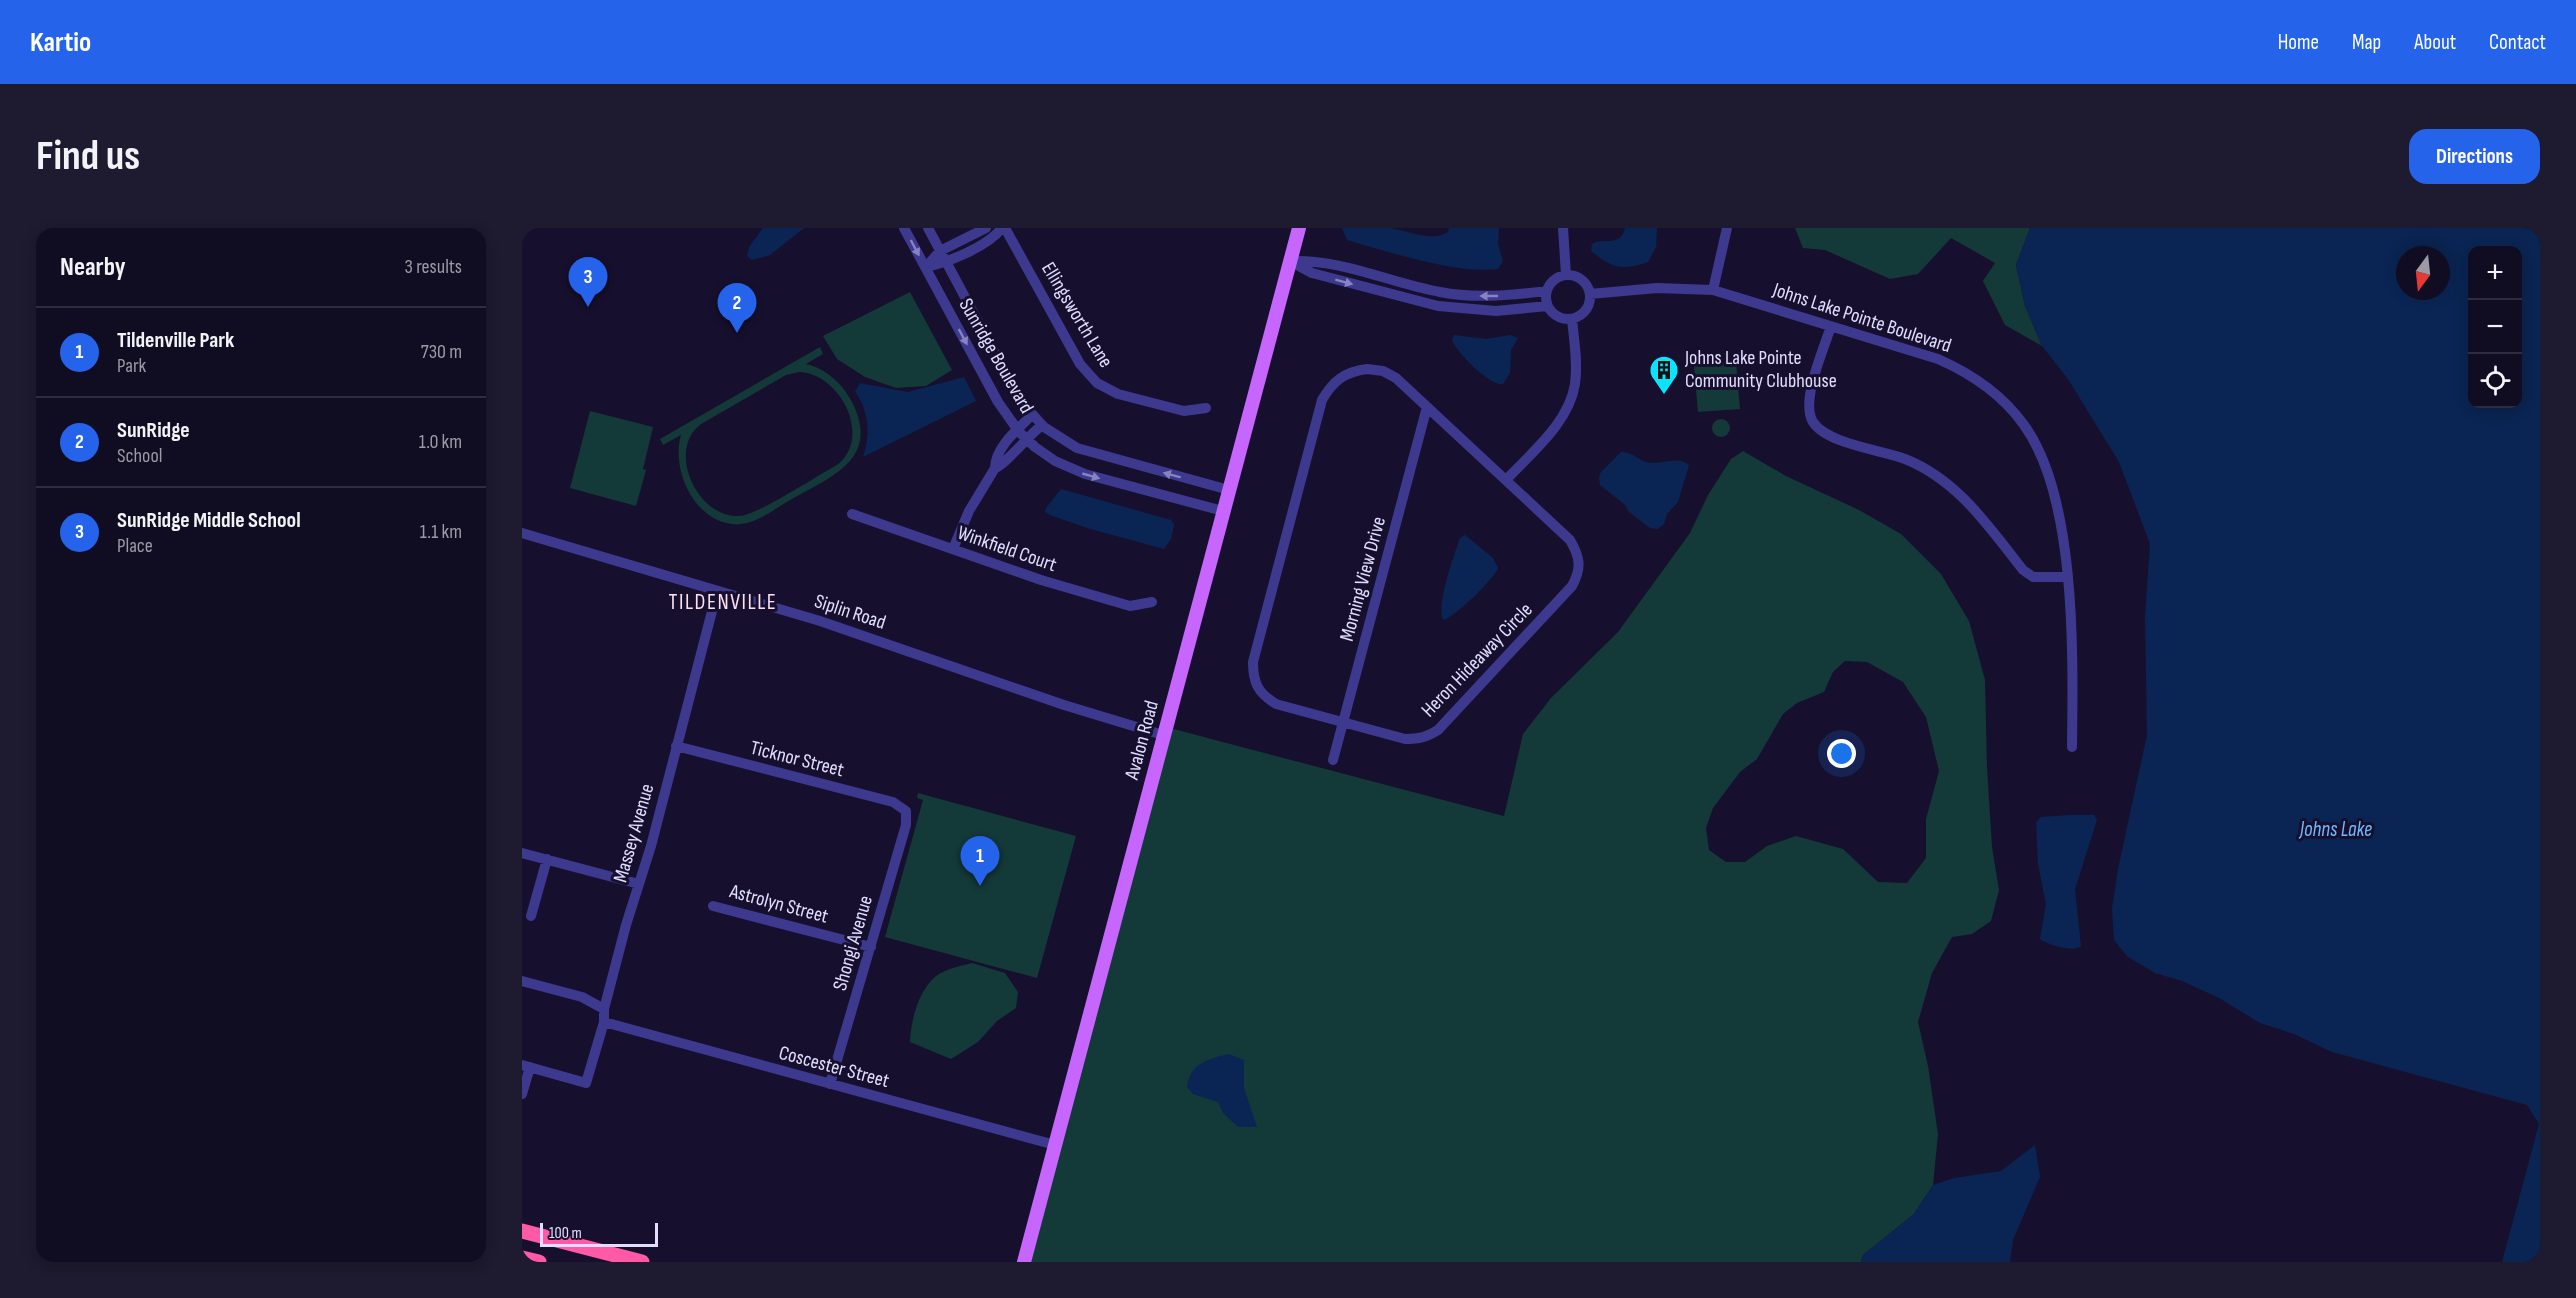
<!DOCTYPE html>
<meta charset="utf-8">
<style>
:root{--surface:#100c22;--page:#1e1a2f;--text:#f1f3f6;--muted:#9c9ba5;--line:#302c40;--accent:#2563eb}
body{margin:0;font-family:"Sofia Sans Condensed",sans-serif;background:var(--page);color:var(--text)}
.controls{position:absolute;right:18px;top:18px;display:grid;overflow:hidden;border-radius:12px;box-shadow:0 3px 15px #0003}
.controls button{width:54px;height:54px;display:grid;place-items:center;padding:0;border:0;border-bottom:2px solid var(--line);background:var(--surface);color:var(--text);font:30px sans-serif}
.compass{position:absolute;left:1874px;top:18px;width:54px;height:54px;border-radius:50%;background:var(--surface);box-shadow:0 3px 15px #0003;rotate:195deg}
.scale{position:absolute;left:18px;bottom:15px;width:118px;box-sizing:border-box;padding-left:6px;border:3px solid #e2deff;border-top:0;font-size:16px;line-height:21px;white-space:nowrap;color:#e2deff;-webkit-text-stroke:4px #16102e;paint-order:stroke}
.you{position:absolute;left:1320px;top:526px;width:21px;height:21px;margin:-15px;border:4px solid #fff;border-radius:50%;background:#1a73e8;box-shadow:0 0 0 9px #1a73e833}
.badge{display:grid;place-items:center;width:39px;height:39px;border-radius:50%;background:var(--accent);color:#fff;font-size:20px;font-weight:700}
.pin{position:absolute;translate:-50% -50px;filter:drop-shadow(0 2px 3px #0008)}
.pin::after{content:'';position:absolute;top:32px;width:21px;height:18px;background:inherit;clip-path:polygon(0 0,100% 0,50% 100%)}
.list{margin:0;padding:0;list-style:none}
h2{display:flex;justify-content:space-between;align-items:center;height:78px;margin:0;padding:0 24px;font-size:26px}
h2 small{font-size:20px;font-weight:400;color:var(--muted)}
.list li{display:grid;grid-template-columns:39px 1fr auto;gap:18px;align-items:center;box-sizing:border-box;height:90px;padding:0 24px;border-top:2px solid var(--line)}
.list b{display:block;font-size:22px;white-space:nowrap}
.list p{margin:0;font-size:20px;white-space:nowrap;color:var(--muted)}
.list em{font-size:20px;font-style:normal;color:var(--muted)}
.icon{flex:none;width:33px;height:33px;fill:none;stroke:currentColor;stroke-width:2;stroke-linecap:round;stroke-linejoin:round}
.map{position:relative;flex:none;width:2018px;height:1034px;overflow:hidden;border-radius:18px}
header{display:flex;align-items:center;gap:36px;box-sizing:border-box;height:84px;padding:0 30px;background:var(--accent);color:#fff}
header strong{font-size:28px}
nav{display:flex;gap:33px;margin-inline-start:auto;font-size:21px}
.intro{display:flex;align-items:center;justify-content:space-between;box-sizing:border-box;height:144px;padding:0 36px}
h1{margin:0;font-size:42px}
.button{padding:15px 27px;border-radius:18px;background:var(--accent);color:#fff;font-size:21px;font-weight:700}
main{display:flex;gap:36px;padding:0 36px}
aside{flex:1;background:var(--surface);border-radius:18px;box-shadow:0 3px 15px #0003}
.map>svg:first-child{display:block}
.green{fill:#133938;fill-rule:evenodd}
.water{fill:#0a2553;fill-rule:evenodd}
.lines{fill:none;stroke-linecap:round;stroke-linejoin:round}
.minor{stroke:#3d398f;stroke-width:10}
.major{stroke:#c765ff;stroke-width:14}
.highway{stroke:#ff59a7;stroke-width:15}
.oneway{fill:#8783c1}
.labels{text-anchor:middle;dominant-baseline:central;stroke-width:6;stroke-linejoin:round;paint-order:stroke}
.street-label{font-size:20px;fill:#e2deff;stroke:#16102e}
.poi-label{font-size:20px;fill:#e2deff;stroke:#16102e;text-anchor:start}
.water-label{font-size:21px;font-style:italic;fill:#6cb9ff;stroke:#16102e}
.quarter-label{font-size:22px;letter-spacing:1.5px;fill:#ffe0f3;stroke:#16102e}
</style>
<header>
<strong>Kartio</strong>
<nav><a>Home</a><a>Map</a><a>About</a><a>Contact</a></nav>
</header>
<div class="intro"><h1>Find us</h1><a class="button">Directions</a></div>
<main>
<aside>
<h2>Nearby<small>3 results</small></h2>
<ul class="list">
<li><span class="badge">1</span><div><b>Tildenville Park</b><p>Park</p></div><em>730 m</em></li>
<li><span class="badge">2</span><div><b>SunRidge</b><p>School</p></div><em>1.0 km</em></li>
<li><span class="badge">3</span><div><b>SunRidge Middle School</b><p>Place</p></div><em>1.1 km</em></li>
</ul>
</aside>
<div class="map">
<svg width="2018" height="1034" viewBox="0 0 2018 1034">
<rect width="100%" height="100%" fill="#16102e"/>
<path class="green" d="M1273,0h235l-14,37 9,41 17,40 -37,-21 -22,-44 12,-18 -44,-25 -33,36 -28,5 -65,-29 -22,-2z
M388,64l42,78 -26,16 -30,2 -31,-11 -28,-18 -14,-23z
M298,119l3,7 -17,10c21,5 37,20 47,40 27,56 -23,73 -63,96 -14,8 -31,22 -49,24 -43,4 -71,-52 -60,-89l-18,10 -3,-6zM278,144c40,2 73,65 37,93 -19,10 -81,51 -98,51 -42,2 -73,-66 -38,-92l85,-49z
M1214,134l4,47 -42,3 -4,-46z
M68,183l63,16 -10,42 3,1 -10,36 -66,-18z
M1190 200a9 9 0 1 1 18 0a9 9 0 1 1-18 0Z
M1221,223l43,25 73,34 42,24 40,40 28,47 16,59 2,87 5,80 7,43 -8,31 -19,13 -20,3 -20,36 -14,49 10,44 10,68 -5,51 -19,29 -51,41 -2,7h-837l142,-535 338,89 19,-82 28,-36 67,-66 72,-99 18,-38 23,-36zM1323,433l22,1 36,20 23,35 13,54 -13,48v39l-19,25 -29,-1 -35,-33 -47,-13 -29,10 -22,16h-19l-17,-12 -3,-22 7,-20 27,-36 17,-13 26,-45 14,-11 27,-11 9,-20z
M396,565l158,43 -39,142 -152,-41 38,-137 -6,-2z
M450,735l33,10 13,19 -2,16 -19,13 -19,21 -27,17 -41,-17c1,-22 8,-51 26,-66 10,-7 24,-10 36,-13z"/>
<path class="water" d="M241,0h41l-34,27 -18,5 -5,-4 2,-9z
M820,0c15,0 32,0 47,0 20,2 41,15 59,4l1,-4h50l-1,16 5,17 -5,8c-43,5 -109,-17 -151,-29z
M1103,0h32l-1,19 -8,15c-25,9 -37,6 -57,-11l1,-7c12,-7 28,4 33,-16z
M1508,0h510v1034h-38l37,-138 -12,-19 -195,-53 -38,-18 -34,-11 -41,-25 -37,-17 -27,-8 -27,-16 -14,-17 -2,-32 6,-39 29,-134 -2,-119 5,-72 -31,-82 -51,-83 -26,-33 -17,-40 -9,-41zM1950,22h46v154h-46zM1883,27h36v36h-36z
M932,107l32,4 24,-4 8,3 -7,12 -1,23 -7,11c-12,3 -47,-32 -51,-44z
M442,149l12,24 -113,56c8,-24 6,-45 -8,-66l5,-8 48,9z
M1099,224c12,-1 19,11 31,11 12,0 27,-7 37,2l-11,37 -11,12 -3,10 -6,5 -8,-1 -21,-16 -4,-7 -25,-20 -1,-8 2,-5z
M539,261l110,31 3,4 -3,15 -7,10 -77,-21 -37,-13 -5,-3 1,-4z
M943,307l28,23 5,10c-4,11 -44,50 -55,52 -7,-15 11,-65 17,-82z
M1549,587h23l3,5 -22,69 6,57c-6,7 -33,-1 -41,-7l6,-35 -8,-40 -2,-42 5,-5z
M707,826l15,6v28l13,39h-19l-15,-14 -5,-11 -25,-8 -6,-7c3,-24 21,-28 42,-33z
M1513,917l5,32 -27,63 -3,22h-149l2,-7 51,-41 19,-29 21,-7 47,-7z"/>
<g class="lines">
<path class="minor" d="M382,0l94,174 21,30 16,15 20,14 30,13 138,37
M406,0l84,157 13,21 19,21 33,21 152,42
M483,0l75,136 17,19 21,11 66,17 22,-3
M1041,0l3,47
M768,33l22,12 126,33 58,5 52,-5
M769,33c51,-2 99,22 149,31 36,7 71,3 107,-1
M404,39c23,-5 61,-20 76,-39
M404,39l14,-16 46,-23
M1024 69a22 22 0 1 1 44 0a22 22 0 1 1-44 0Z
M1191,62l14,-62
M1068,66l67,-6 56,2 225,69c34,15 64,35 86,66 53,73 49,233 48,322
M1309,98c-7,23 -31,75 -18,96 14,22 69,28 92,37 53,21 84,68 118,111l10,7h34
M845,141l16,2 13,7 174,162c10,17 12,28 2,46l-134,144c-11,7 -19,9 -33,9l-129,-35c-18,-11 -23,-21 -23,-42l69,-262c11,-19 22,-28 45,-31z
M510,187c-13,13 -37,32 -37,53 10,-3 35,-34 47,-43
M984,252c25,-27 63,-57 69,-96 3,-22 -1,-44 -3,-65
M330,286l189,66 89,26 22,-4
M0,305l298,88 244,84 99,30
M431,321l16,-38 26,-43
M154,518l217,56 13,9v14l-76,259
M811,532l94,-353
M0,625l117,31
M191,678l158,41
M9,688l16,-57
M0,753l60,16 22,12
M82,794l451,123
M0,837l64,18 18,-61v-13l22,-84 25,-79 66,-254
M0,866l8,-27"/>
<path class="major" d="M502,1034l275,-1034"/>
<path class="highway" d="M0,1003l120,31
M0,1030l17,4"/>
</g>
<defs><path id="oneway-solid" d="M-6-.8H1V-3.2L6.5 0L1 3.2V.8H-6Z" transform="scale(1.5)"/></defs>
<g class="oneway">
<use href="#oneway-solid" transform="translate(393 20) rotate(62)"/>
<use href="#oneway-solid" transform="translate(822 54) rotate(15)"/>
<use href="#oneway-solid" transform="translate(967 68) rotate(180)"/>
<use href="#oneway-solid" transform="translate(441 109) rotate(62)"/>
<use href="#oneway-solid" transform="translate(650 247) rotate(-165)"/>
<use href="#oneway-solid" transform="translate(569 248) rotate(16)"/>
</g>
<defs>
<g id="building-pin" transform="scale(1.5)"><path d="M0 17L-7.5 6A9.5 9.5 0 1 1 7.5 6Z" fill="#0ae4ff" stroke="#16102e"/><path d="M-4-6H4V6H1V3H-1V6H-4ZM-2.5-4.3h1.7v1.8h-1.7ZM.8-4.3h1.7v1.8H.8ZM-2.5-1h1.7V.8h-1.7ZM.8-1h1.7V.8H.8Z" fill="#111"/></g>
</defs>
<g fill-rule="evenodd">
<use href="#building-pin" x="1142" y="142"/>
</g>
<g class="labels">
<g class="street-label">
<text transform="translate(555 87) rotate(59)">Ellingsworth Lane</text>
<text transform="translate(1340 90) rotate(18)">Johns Lake Pointe Boulevard</text>
<text transform="translate(474 128) rotate(60)">Sunridge Boulevard</text>
<text transform="translate(485 321) rotate(19)">Winkfield Court</text>
<text transform="translate(841 351) rotate(-75)">Morning View Drive</text>
<text transform="translate(328 384) rotate(18)">Siplin Road</text>
<text transform="translate(955 432) rotate(-46)">Heron Hideaway Circle</text>
<text transform="translate(620 512) rotate(-75)">Avalon Road</text>
<text transform="translate(275 531) rotate(14)">Ticknor Street</text>
<text transform="translate(112 605) rotate(-74)">Massey Avenue</text>
<text transform="translate(257 676) rotate(15)">Astrolyn Street</text>
<text transform="translate(331 715) rotate(-74)">Shongi Avenue</text>
<text transform="translate(312 839) rotate(15)">Coscester Street</text>
</g>
<g class="poi-label">
<text x="1163" y="130">Johns Lake Pointe<tspan x="1163" dy="23">Community Clubhouse</tspan></text>
</g>
<g class="water-label">
<text x="1814" y="601">Johns Lake</text>
</g>
<g class="quarter-label">
<text x="201" y="374">TILDENVILLE</text>
</g>
</g>
</svg>
<div class="controls">
<button>+</button>
<button>−</button>
<button><svg class="icon" aria-label="locate" viewBox="0 0 24 24"><circle cx="12" cy="12" r="6"/><path d="M12 2v4M12 18v4M2 12h4M18 12h4"/></svg></button>
</div>
<svg class="compass" viewBox="-18 -18 36 36"><path d="M0-13l5 13h-10z" fill="#e53935"/><path d="M0 13l5-13h-10z" fill="#9c9ba5"/></svg>
<div class="scale">100 m</div>
<div class="you"></div>
<div class="pin badge" style="left:458px;top:658px">1</div>
<div class="pin badge" style="left:215px;top:105px">2</div>
<div class="pin badge" style="left:66px;top:79px">3</div>
</div>
</main>
